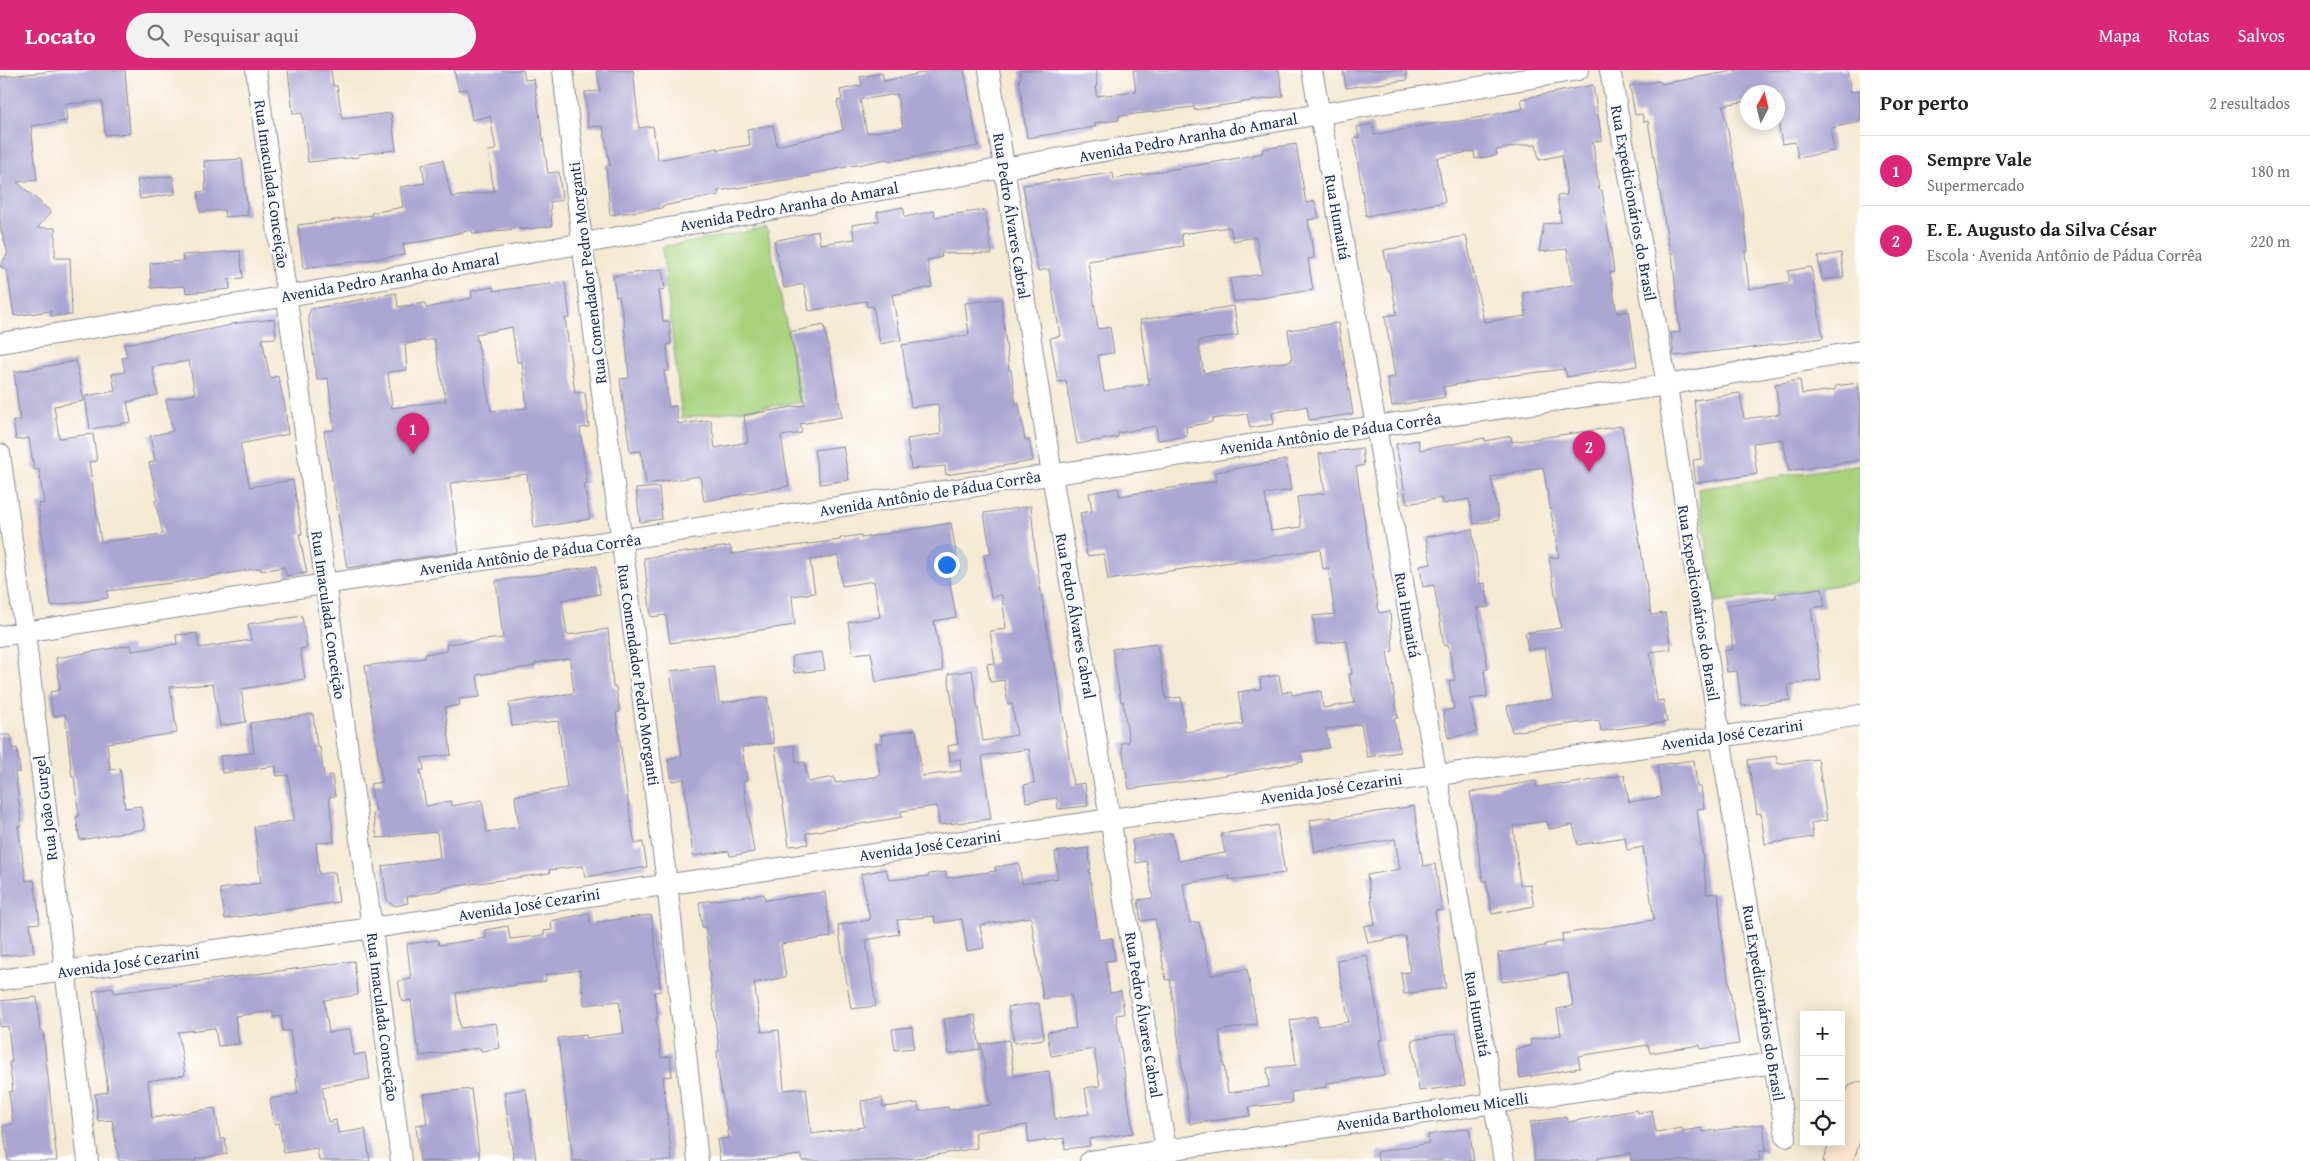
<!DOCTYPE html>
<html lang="pt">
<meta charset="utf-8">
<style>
:root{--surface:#fff;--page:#f2f2f2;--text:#222;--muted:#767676;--line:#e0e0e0;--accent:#db2777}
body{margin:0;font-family:"Gentium Book Plus",serif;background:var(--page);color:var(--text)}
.controls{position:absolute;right:15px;bottom:15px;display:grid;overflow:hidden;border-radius:0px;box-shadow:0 2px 12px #0003}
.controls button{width:45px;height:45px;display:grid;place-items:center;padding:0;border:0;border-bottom:1px solid var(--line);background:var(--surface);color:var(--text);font:25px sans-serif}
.compass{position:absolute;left:1740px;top:15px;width:45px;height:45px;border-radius:50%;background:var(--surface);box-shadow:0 2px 12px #0003;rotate:7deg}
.you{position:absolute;left:946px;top:494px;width:18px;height:18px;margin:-12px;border:4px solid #fff;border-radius:50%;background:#1a73e8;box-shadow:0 0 0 8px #1a73e833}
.badge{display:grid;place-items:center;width:32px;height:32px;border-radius:50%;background:var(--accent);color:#fff;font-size:16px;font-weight:700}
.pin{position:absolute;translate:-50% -41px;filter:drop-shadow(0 1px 2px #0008)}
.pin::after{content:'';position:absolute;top:26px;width:18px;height:15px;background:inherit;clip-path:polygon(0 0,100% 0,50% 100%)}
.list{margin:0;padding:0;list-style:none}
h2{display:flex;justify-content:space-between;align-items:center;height:65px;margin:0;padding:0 20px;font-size:21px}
h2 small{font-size:16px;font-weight:400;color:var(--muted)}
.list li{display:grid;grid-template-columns:32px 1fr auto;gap:15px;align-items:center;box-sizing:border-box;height:70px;padding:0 20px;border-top:1px solid var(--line)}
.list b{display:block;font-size:19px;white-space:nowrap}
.list p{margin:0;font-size:16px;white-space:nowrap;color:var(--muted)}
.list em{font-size:16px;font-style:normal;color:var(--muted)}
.icon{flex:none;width:28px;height:28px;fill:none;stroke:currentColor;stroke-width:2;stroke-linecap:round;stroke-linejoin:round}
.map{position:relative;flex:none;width:1860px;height:1091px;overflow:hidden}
header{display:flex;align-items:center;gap:30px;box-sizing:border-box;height:70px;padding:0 25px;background:var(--accent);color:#fff}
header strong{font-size:24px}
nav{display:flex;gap:28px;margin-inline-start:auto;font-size:18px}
.search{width:350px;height:45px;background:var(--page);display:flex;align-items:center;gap:12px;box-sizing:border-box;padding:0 18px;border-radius:28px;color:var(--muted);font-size:19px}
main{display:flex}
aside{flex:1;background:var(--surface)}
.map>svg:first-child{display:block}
.green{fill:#a8d17c;stroke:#62806d}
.building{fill:#aba6d2;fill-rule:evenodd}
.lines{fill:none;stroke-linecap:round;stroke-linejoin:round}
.street-casing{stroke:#888c98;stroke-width:22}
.secondary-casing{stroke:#888c98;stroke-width:30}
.street{stroke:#fff;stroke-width:20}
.secondary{stroke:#fce5d0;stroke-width:28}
.labels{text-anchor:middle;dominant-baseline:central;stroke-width:5;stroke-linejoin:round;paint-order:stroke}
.street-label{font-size:16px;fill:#1b2f5e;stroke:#fff}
</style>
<header>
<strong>Locato</strong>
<div class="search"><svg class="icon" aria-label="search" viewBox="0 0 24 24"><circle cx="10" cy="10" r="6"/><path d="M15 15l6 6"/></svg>Pesquisar aqui</div>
<nav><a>Mapa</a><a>Rotas</a><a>Salvos</a></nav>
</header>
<main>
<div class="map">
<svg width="1860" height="1091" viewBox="0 0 1860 1091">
<rect width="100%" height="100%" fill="#fff"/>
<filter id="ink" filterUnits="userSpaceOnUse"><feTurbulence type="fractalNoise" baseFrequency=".02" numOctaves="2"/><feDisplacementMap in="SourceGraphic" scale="10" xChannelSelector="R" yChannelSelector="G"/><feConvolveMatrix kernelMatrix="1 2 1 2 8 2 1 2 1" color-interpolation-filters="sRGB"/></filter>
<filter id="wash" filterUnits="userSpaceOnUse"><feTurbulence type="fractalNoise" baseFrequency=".0096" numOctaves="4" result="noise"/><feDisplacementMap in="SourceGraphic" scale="20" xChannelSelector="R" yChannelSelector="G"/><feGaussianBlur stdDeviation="1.12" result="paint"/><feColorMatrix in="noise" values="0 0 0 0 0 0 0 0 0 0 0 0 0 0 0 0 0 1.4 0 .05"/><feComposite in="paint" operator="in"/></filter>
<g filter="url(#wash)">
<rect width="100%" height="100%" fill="#f4e9d3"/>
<path class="green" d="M767,158l35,174 -120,16 -20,-171z
M1860,394v118l-144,20 -18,-113z"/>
<g id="blocks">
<path class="building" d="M62,0h63l5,63 -25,2 -3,-34 -37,3 2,17 -36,5 6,54 -20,2 34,30 -14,16h18v30h15l2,57 -21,1v-5l-37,5 -7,-46 -7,-4 8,-13 -8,-26v-150z
M288,0h43l2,16h4l5,33 49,-6 5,37 -37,4v3l-51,5 -6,-49 -9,1z
M454,0h69l2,10 9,-1 14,94 11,-1 3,28 -12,2 2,24 -31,4v-2l-48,6 -1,-4 -41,9v1l-28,4 2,11 -102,13 -5,-43 74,-10 -1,-2 32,-6 -3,-20 25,-4 -3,-19 21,-4 8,37 43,-5 -6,-41 8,-1 -6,-34 -18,4 -5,-31 -8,1z
M597,0h36l6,58 14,-2 5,34 60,-12v2l32,-5 -3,-16 26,-4 4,21 66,-16 -6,-29 5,-1 -2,-10 22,-5 -2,-8 22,-4 2,8 52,-11h28l14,76 -73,13 -17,2 -1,-2 -77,15v2l-92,15 1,4 -57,11v2l-52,7 -4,-49h4l-7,-40 -15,1 -3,-35 15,-1zM897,24l6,34 -36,5 -7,-33z
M1020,0h77l-1,26 40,-4 -3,-22h146l4,26 -89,14v-3l-75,9v4l-24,3v4l-68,11 -8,-59h2z
M1343,0h63l1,10 -61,8z
M1739,0h108l4,22 9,-1v31l-30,6 4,23 -36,7 -3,-16 -13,2 -4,-23v-29h-30v9l-25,4 20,105 5,41 -3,1 4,37 41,-7 -2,-11 23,-4 12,71 -86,12v-1l-63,7 -3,-23 9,-1 -8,-79h-2l-22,-132 -4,1 -2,-8 -7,1 -5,-29 30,-5 1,3z
M1593,15l9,55 -9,2 6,48h3l12,82 -4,1 7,40 12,-2 8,55 -70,11 -2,-8 -74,9 -48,9 2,10 -53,9 -5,-28 8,-1 -10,-61 12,-2 -8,-44h-2l-3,-20 82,-14 18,86 42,-6 -3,-23 50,-8 -6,-36 -28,3 5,-28 17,-2 -4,-26 10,-1 -5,-40 -23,5 -3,-16 -5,2 -1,-2 -34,6 1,5 -22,4 -1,-8 -37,7 8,44 -79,14 -12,-78 5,-1 -2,-10 15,-3 2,11 57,-11 29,-3 63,-12 -2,-10z
M1296,74l10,59 9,-2 4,17 -11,2 6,38 -6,1 5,31 -79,12 -4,-23 32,-5 -6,-37 -23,4 -3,-14 -49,7 2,12 -95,15 10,68 12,-2 4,26 -16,2 6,36 45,-7 -9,-64 94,-14 4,29 -40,6 6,32 88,-12 -4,-31 50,-7 15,91 -44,6 -2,-14 -35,7 2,11 -24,4 -3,-14 -35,5v3l-26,5 1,9 -29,4 -2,-14 -38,7v4l-41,7 -11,-63 -8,1 -8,-44 10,-2 -11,-67 -11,2 -15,-86 90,-12 1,6 108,-18 41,-8 -1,-4z
M242,89l6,56 -23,2 -1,-7 -24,2 -2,-20 8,-1 -2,-30z
M173,106l2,18 -35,5 -3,-19z
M903,137l2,10 29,-6 1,6 50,-7 7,44 -51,-1 1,4 -15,3 5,27 -40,8 9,45 -21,4 -7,-38 -6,1 -1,-6 -57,10 -5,-27 -20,4 -10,-47 44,-10 2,13 35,-5 -3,-14 27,-4 -2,-9z
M240,181l3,27 -14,1 1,10 -44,4 -1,-7 -34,2 -1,-25 33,-2 -1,-6z
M1841,183l3,24 -22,3 -4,-23z
M662,199l3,20 -6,1 4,31h6l2,23 -4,1 2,26h-5l5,36 7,-1 2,18 33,-4 4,28 33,-6 -4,-27 61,-10 -15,-73 34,-7 18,92 -42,7 2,9 -21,3 8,50 -85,15 -4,-25 -54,8 -5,-33 -11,1 -10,-73 9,-1 -5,-57 -5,-25 -3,1 -3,-21z
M565,212l5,36h-5l10,75 10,-1 4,35 -9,1 7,55h-3l6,36 -56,9 -7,-54 -77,9 9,69 -112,16 -23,-137 10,-1 -6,-52 -11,2 -9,-64 3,-7 85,-16 2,14 27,-4 1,5 46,-10 -1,-7 22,-4 1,4zM512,257l5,35h5l5,46 -36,3 -15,-77zM434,269l12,62 -54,7 -4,-36 19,-2 -2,-26z
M1001,229l8,71h2l5,34h3l6,36h4l4,21 -87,14 -1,-9 -34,3 -4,-30 34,-5 -3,-30 -27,3 -9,-62 67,-10 -4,-32z
M274,249l2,19 -14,1 8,39 8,-2 7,30 3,28 -48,10 10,43 43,-7 9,54h-3l8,39 -21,3 -2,-9 -23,4 -1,-3 -81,14 -72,9 1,7 -57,8 -13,-102 6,-1 -5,-34 -5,1 -5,-32 -13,2 -3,-19 7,-1 -6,-48 62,-11 8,40 -30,5 5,32 34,-4 4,27 -8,1 12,80 62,-8 -8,-34h3l-9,-37 6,-2 -5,-25 23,-5 -7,-31 29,-6 -6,-33 -37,6 6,28 -31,7 4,20 -41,7 -5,-33 30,-5 -3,-17 13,-2 -3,-14 5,-1 -3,-13 68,-11 39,-8v-1z
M1800,310l2,14 33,-4v-4l23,-3 2,17v60l-71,11 -6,-32 -30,4 4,31 -61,9 -3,-23 8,-1 -7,-59 46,-7 4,26 36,-5 -5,-30z
M1622,356l29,189 14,-2 6,36 -21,3 7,49 6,-1 4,22 -66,9 -2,-11 -87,12 -5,-26 46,-7 -8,-51 -17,2 -3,-17 36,-5 -12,-70 10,-1 -16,-90 -52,10 8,43 -25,4 -5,-25 -27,5 -1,-6 -34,6 -11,-60 22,-4 2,10 65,-12v3l26,-5 1,6z
M843,376l6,34 -29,4 -6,-34z
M1362,378l2,17 -8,2 23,146 11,-2 3,40 -6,1 11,66 -4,1 6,33 -33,5 -6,-33 -35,5 3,19 -28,4 2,10 -114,19 -60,8 -8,-46 8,-1 -6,-41 -2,1 -9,-53 45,-6 9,56 15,-2 4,35 58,-8 -5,-32 23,-3 -1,-11 19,-3 3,18 9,-2 1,4 29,-4 2,17 31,-5 -5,-29h3l-5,-33 -30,3 -4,-28 22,-2 -7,-46 -5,1 -3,-20 -212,31 -4,-26 -17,2 -7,-43 12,-2 -3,-18 29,-5 1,8 98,-15 -2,-9 71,-12 5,30 -26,4 6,37 30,-4 -4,-30 28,-4 -6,-39z
M659,417l3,32 -22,3 -4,-33z
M1031,436l5,54 16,100h2l5,26 14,99 12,-2 3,23 -30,3 -1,-11 -31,4 -2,-17 10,-2 -5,-34 -47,7 9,63 -52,6 -2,-19 -36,5 1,6 -96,16 2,11 -19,2 -14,-98 19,-3 2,18 9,-1 3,20 26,-5 1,6 45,-7 -4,-33h6l-1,-8 35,-5 6,46 39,-5 -1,-12 -10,2 -2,-15 10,-2 -10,-70 24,-4 11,71 34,-6 -5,-31h-4l-4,-24 -14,2 -3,-18 8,-1 -5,-32 16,-2 -4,-34 -11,2 -7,-42 7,-1 -7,-41z
M951,453l8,48 -11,1 8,45 -22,4 9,50 -67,11 -5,-30 -18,2 -5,-32 32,-5 -6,-36 -32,5 -4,-30 -28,4 5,33 -23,3 3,29 -125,18 -4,-28 -15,2 -7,-59 86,-12 2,8 108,-14v-2l21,-3v3z
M1472,459l8,55 5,-1 4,24 -12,1 11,61 -4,1 3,27 -17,2 7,33 -29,6 -5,-27 11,-2 -5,-28 6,-1 -7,-35 -4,1 -10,-61 -11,2 -3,-21 11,-2 -5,-27z
M596,496l4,28 -38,6 5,35 41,-6 5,58h3l4,25 -4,1 14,102 5,29 8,-2 4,25 -62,10 -2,-11 -34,4 1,3 -108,15v2l-35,7 1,6 -13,3 -8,-5 -5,-35 58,-8 -3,-26 -60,6 -4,-24 3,-1 -6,-29 12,-2 -17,-116 60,-8v-4l22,-3 -1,-7 57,-6 -7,-57zM570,588l4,35 -65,10 3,23 46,-5 9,67 -52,8 4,31 -32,5 -5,-32 -30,6 -1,-5 -25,5 -6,-36h4l-2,-12 29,-3 -6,-48 15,-2 -1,-6 21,-2 -3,-22 58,-9v-3z
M1822,518l3,18 -14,2 10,72 -33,5 2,15 -48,6 -5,-35 -10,1 -3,-21 9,-2 -6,-44 49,-7v-4z
M302,546l5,32 -7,1 5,30 -64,10 5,33 -26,4 -7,-42 -43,3 7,46 -70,10 3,27 10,-2 5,40 16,-2 4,23 -65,11 -4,-23 3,-1 -5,-39h-2l-7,-63 -12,2 -3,-24 10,-2 -4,-32 75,-13 1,6 45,-7 -1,-9 21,-2 2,15 52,-8 -3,-16z
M822,582l3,18 -31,3 -2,-17z
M714,596l5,37 48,-6 7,46 -32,4 5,34h-4l11,71 -24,4 -1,-5 -36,5 -9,-77 -12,2 -4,-22 14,-3 -12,-85z
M313,644l4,33h3l4,29 8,-1 3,21 -6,1 5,45 -18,1 3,31 16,-2 4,30 -114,17 -5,-30 41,-6 -7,-56 39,-6 1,-2 -6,-44 -11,1 -1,-10 -54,7 -2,-17 34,-3 -4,-30z
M0,665h11l1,14 5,-1 3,24h-5l7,54h-4l8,55 8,-1 6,43 -10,1 4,29 -34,3z
M1776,686l2,8 40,-5 9,61 -16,3 2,14 -48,7 -4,-31 -4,1 -9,-54z
M1694,690l3,27h4l3,21 -7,1 10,85 11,-1 5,55 16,96 -39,5v-4l-50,8 -2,-8 -70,11 2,12 -60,10 -5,-29 16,-3 -1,-6 31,-5 -4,-26 16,-3 -5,-33 -66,9 -4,-29 47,-7v-2l18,-3 -1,-7 92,-14 -11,-73 -16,3 -2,-13 -47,8 -5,-20 -24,4 -2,-8 -34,5 7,59 10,-1 4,22 -42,8 -6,-33h-3l-13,-89 66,-11 1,6 25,-4v2l62,-10 5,27 33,-5 -5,-32z
M1414,736l9,60 12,-2 7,46 -7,1 11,77 -42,6 -3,-21 9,-1 -5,-36 -37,7 -4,-17 11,-2 -8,-49 33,-6 -5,-30 -80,13 -5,-32 22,-3v2z
M1277,755l8,48 -55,7 -1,-4 -46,8 7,39 9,-1 12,53 36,-6 10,55 -38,7 9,62 41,-6 -2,-19 29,-3 -6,-45 26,-4 2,10 31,-4 -12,-62 30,-5 16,85h-4l6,35 -59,8v4l-35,5 1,11 -43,4 1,9 -60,8 -20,-145 -4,1 -11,-61 -14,2 -3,-21 15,-2 -6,-37 -11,2 -4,-23 40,-7 6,28 47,-8 -4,-19z
M1088,778l3,21h-2l10,71 13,-2 3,22 -10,1 5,32 11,-2 3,23 -8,1 17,118 -44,6 1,7 -25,3 -1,-11 -35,5 -2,-18 -52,7 2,16 -53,9 -38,4h-84l-1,-6 -51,6h-30l-3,-21 12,-2 -10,-62 -2,-25h2l-11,-90h2l-5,-34h-3l-3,-25 65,-8 1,6 60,-8 6,45 -50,7 5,33 -32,6 8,49 17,-2 5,60 22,-2 5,46 53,-7 -3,-26 21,-3 1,9 35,-4 1,8 29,-4v3l42,-5 -9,-61 28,-4 5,36 35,-5 6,48 34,-5 -4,-26 15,-2 -6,-37 -43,7 -4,-24 29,-4 -5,-33 -28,4 -12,-82 -51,8 4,23 -17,3 -5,-32 -27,4 -1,-7 -37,4 2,14 -33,6 10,66 -25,3 -13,-84 32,-5 -9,-46 25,-5 3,11 40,-4v-2l17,-2v6l50,-7 -1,-4 24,-4 3,21 36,-6 -3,-26z
M589,843l1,10 61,-8 10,76 -7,1 4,26h-2l5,40 9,-2 2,20 -9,1 9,84h-99l-15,-123 28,-3v3l38,-5 -5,-32 -35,4 -4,-35 -35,5 1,6 -90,12 4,35 36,-5 4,25 -19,3 -1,-3 -60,8 -1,-10h-2l-6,-46 -9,2 -4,-21 13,-2 -4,-35 31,-4 1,5 47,-7 -1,-8 23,-4 2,13 34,-4v-4l8,-1 -1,-9z
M354,891l4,34 -34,5 5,33 21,-4 4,26 11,-2 5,26 -48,8 6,35 8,-2 2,13 27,-4 5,32h-51l-2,-13 -33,5 -5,-30 -5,1 -4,-25 28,-5 -2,-16h1l-7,-47h-7l-2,-15 -8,1v-6l-38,5 4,28 -21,2 -3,-18 -37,4 7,43 -37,6 4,37 63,-10 5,31 5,-1 2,16 -32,5 1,2h-77l-7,-41 -14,1 -3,-27 13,-2 -4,-33 -11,-68 20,-3 1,5z
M37,927l3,34h3l14,130h-49l-5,-35 10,-2 -4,-32 4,-1 -4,-29h3l-4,-36 -8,1v-26z
M1039,933l5,36 -30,4 -6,-36z
M975,945l5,34 -31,5 -5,-35z
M912,957l2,21 -19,2 -3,-21z
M1456,963l9,52 -46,6 -7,-51z
M471,1019l9,72h-60l-4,-36 11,-1 -4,-30z
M526,1019l10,72h-22l-10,-69z
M1636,1040l1,3 15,-3 4,22 26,-4 1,3 19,-3 1,4 60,-8 3,27 -7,1 1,9h-129l-1,-8 -32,5v3h-63l-5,-39 37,-5 1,5z
M1469,1058l5,33h-96l-1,-9 52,-9 -1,-8z"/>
</g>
</g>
<g filter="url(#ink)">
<use href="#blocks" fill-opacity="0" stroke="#888c98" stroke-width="1"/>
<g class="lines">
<g class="street-casing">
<path id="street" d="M256,0l116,858 29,233
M563,0l19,172 85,641 31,278
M989,0l63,405 116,686
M1312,0l64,356 128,735
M1610,0l57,315 53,352 66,399
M0,273l288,-47 716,-128 574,-98
M0,384l25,179 63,528
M0,566l324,-52 1052,-158 291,-41 193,-34
M0,910l372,-52 739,-109 609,-82 140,-22
M1090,1091l684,-98"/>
</g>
<g class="secondary-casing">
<path id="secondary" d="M1838,1091l22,-65"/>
</g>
<use href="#street" class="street"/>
<use href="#secondary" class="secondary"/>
</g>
</g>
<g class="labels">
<g class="street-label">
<text transform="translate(1188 67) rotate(-10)">Avenida Pedro Aranha do Amaral</text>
<text transform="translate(272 114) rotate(82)">Rua Imaculada Conceição</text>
<text transform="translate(1634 133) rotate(80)">Rua Expedicionários do Brasil</text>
<text transform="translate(789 136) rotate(-10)">Avenida Pedro Aranha do Amaral</text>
<text transform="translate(1012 146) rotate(81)">Rua Pedro Álvares Cabral</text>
<text transform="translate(1338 147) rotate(80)">Rua Humaitá</text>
<text transform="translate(587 203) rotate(-97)">Rua Comendador Pedro Morganti</text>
<text transform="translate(390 207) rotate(-10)">Avenida Pedro Aranha do Amaral</text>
<text transform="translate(1330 363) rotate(-8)">Avenida Antônio de Pádua Corrêa</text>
<text transform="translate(930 423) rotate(-9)">Avenida Antônio de Pádua Corrêa</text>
<text transform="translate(530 484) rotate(-8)">Avenida Antônio de Pádua Corrêa</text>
<text transform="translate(1699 533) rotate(81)">Rua Expedicionários do Brasil</text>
<text transform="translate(329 545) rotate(82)">Rua Imaculada Conceição</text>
<text transform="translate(1408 545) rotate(80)">Rua Humaitá</text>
<text transform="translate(1076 546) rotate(80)">Rua Pedro Álvares Cabral</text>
<text transform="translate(639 605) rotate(82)">Rua Comendador Pedro Morganti</text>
<text transform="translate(1732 664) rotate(-8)">Avenida José Cezarini</text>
<text transform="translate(1331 718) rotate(-8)">Avenida José Cezarini</text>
<text transform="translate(45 738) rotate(-97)">Rua João Gurgel</text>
<text transform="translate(930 775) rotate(-8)">Avenida José Cezarini</text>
<text transform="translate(529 834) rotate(-9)">Avenida José Cezarini</text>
<text transform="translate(128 892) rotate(-8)">Avenida José Cezarini</text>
<text transform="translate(1764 933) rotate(81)">Rua Expedicionários do Brasil</text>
<text transform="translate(1478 944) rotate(80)">Rua Humaitá</text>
<text transform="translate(1144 945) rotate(81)">Rua Pedro Álvares Cabral</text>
<text transform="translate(383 947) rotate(83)">Rua Imaculada Conceição</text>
<text transform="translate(1432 1041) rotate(-8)">Avenida Bartholomeu Micelli</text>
</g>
</g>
</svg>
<div class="controls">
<button>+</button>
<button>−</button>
<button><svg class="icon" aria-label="locate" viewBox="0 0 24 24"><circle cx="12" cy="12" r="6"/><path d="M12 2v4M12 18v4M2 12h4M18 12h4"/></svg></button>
</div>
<svg class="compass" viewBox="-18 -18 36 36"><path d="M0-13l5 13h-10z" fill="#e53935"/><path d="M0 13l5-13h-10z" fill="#767676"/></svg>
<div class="you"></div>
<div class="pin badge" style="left:413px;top:384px">1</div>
<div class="pin badge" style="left:1589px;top:402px">2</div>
</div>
<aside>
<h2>Por perto<small>2 resultados</small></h2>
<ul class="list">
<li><span class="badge">1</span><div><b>Sempre Vale</b><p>Supermercado</p></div><em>180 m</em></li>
<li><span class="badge">2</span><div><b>E. E. Augusto da Silva César</b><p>Escola · Avenida Antônio de Pádua Corrêa</p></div><em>220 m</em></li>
</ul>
</aside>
</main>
